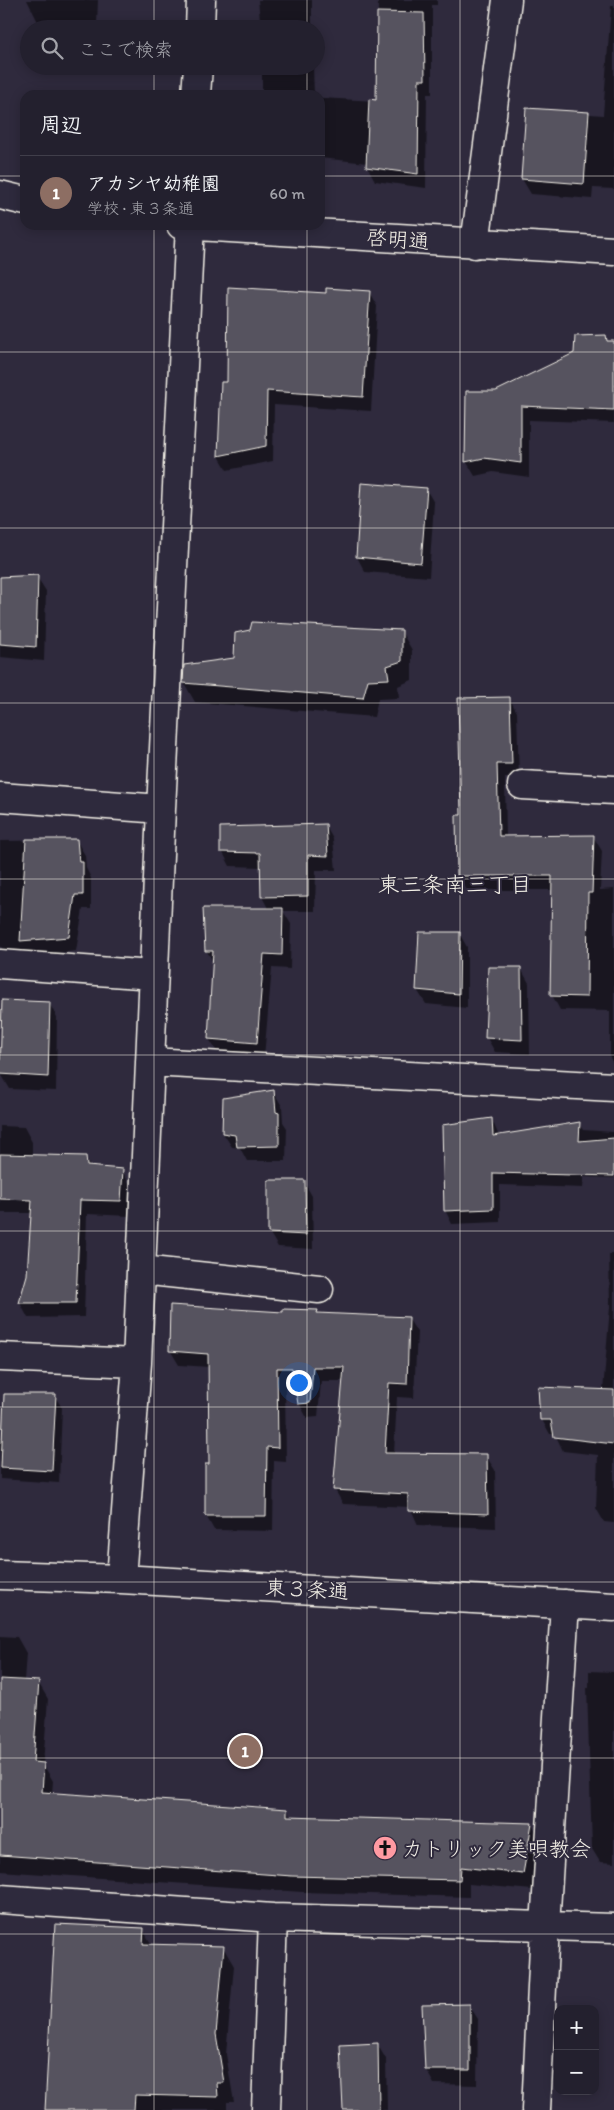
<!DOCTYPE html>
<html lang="ja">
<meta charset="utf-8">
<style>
:root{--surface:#23202e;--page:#2b2836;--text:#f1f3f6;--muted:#a3a3aa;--line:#403e4a;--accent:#1a73e8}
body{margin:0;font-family:Itim,"Klee One",sans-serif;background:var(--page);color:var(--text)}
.controls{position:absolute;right:15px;bottom:15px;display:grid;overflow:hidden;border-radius:10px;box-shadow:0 2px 12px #0003}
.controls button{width:45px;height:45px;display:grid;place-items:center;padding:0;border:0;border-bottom:1px solid var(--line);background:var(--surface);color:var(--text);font:25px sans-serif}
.you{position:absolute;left:298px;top:1382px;width:18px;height:18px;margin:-12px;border:4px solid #fff;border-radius:50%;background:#1a73e8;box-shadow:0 0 0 8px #1a73e833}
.badge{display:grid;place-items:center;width:32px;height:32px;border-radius:50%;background:var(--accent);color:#fff;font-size:16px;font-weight:700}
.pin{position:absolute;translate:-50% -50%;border:2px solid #fff;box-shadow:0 1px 5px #0006}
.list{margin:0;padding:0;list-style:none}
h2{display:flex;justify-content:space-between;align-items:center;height:65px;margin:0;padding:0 20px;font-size:21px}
h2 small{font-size:16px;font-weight:400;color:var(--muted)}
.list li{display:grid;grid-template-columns:32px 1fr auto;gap:15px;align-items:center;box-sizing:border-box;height:75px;padding:0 20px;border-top:1px solid var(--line)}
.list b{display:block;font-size:19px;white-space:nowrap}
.list p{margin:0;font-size:16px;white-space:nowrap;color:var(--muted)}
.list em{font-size:16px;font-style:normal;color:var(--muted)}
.icon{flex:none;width:28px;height:28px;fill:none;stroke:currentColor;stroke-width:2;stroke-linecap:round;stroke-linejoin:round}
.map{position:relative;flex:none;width:614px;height:2110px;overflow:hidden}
.search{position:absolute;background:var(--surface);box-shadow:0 2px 12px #0003;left:20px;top:20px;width:305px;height:55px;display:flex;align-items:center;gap:12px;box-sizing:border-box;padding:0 18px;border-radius:28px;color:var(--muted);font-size:19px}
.panel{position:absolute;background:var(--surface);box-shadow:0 2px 12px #0003;left:20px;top:90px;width:305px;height:140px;border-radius:15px}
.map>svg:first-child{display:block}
.shadow{fill:#0007}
.building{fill:#56525f;stroke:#f4f1e8}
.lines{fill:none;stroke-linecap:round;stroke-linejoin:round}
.minor-casing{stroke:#f4f1e8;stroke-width:31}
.minor{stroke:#2f2a3d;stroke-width:28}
.grid{fill:none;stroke:#f4f1e8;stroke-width:1;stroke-opacity:0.55}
.labels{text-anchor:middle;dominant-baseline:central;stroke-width:4;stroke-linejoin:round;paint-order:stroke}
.street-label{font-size:21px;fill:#f4f1e8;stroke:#2f2a3d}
.poi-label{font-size:21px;fill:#f4f1e8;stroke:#2f2a3d;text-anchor:start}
.neighbourhood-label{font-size:22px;fill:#f4f1e8;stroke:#2f2a3d}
</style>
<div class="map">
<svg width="614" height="2110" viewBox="0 0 614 2110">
<rect width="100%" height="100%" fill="#2f2a3d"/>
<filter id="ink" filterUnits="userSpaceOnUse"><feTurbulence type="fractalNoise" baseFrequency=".02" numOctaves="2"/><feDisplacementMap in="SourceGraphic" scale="10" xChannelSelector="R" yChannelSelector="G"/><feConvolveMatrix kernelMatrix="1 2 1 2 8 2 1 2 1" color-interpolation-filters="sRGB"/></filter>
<g filter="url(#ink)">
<path class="shadow" d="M27,0h71l-1,25 -59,-3z
M258,0h54v29h-51z
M378,0h59v5h-5v89h-5l-1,94 -51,-7 -8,-15v-3l-47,-5v-60l57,3z
M611,6h3v183l-21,-1 -1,11 -61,-5 -9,-15 5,-70 76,6z
M262,66h51l1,29h-52z
M369,292l8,14 -6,105 -97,-6 -1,56 -46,9 -8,-14 4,-73 5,1 99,-90z
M605,336l3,6 6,1v80l-85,-3v57l-36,-5 -18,4 -9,-15 31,-69z
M426,489l8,14 -5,74 -64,-5 -8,-15z
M37,577l9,14 -2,70 -44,-4v-78z
M401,631l11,19v30l-14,6 1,12 -21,1 -4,18 -179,-15 -11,-19 51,-24z
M509,698l8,14 2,66h-14l1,60 87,-2 9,15 -2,39 14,-1v176l-4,-7v-47l-50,-1 -8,-15 1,-105h-86l-9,-14 4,-59z
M325,825l8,14 3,31h-20l-1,41h-32l8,13 -1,45 -18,-1 -8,89 -46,-4 -9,-14 5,-76 -8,-13 63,-40 -7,-13v-30l-32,-1 -8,-15z
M76,840l9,15 1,13 5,10v31h-8l-7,42 -68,7 -8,-13v-104z
M459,933l8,14v61l-41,-4 -9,-14z
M521,969l8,14 1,71 -35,-2 -8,-14z
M49,1003l8,14 -1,74 -46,-2 -9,-15z
M273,1091l9,15 1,16 4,6 -1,33h-39l-7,-13 -8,-1 -9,-14z
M492,1120l7,16 80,-12 4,6 31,2v46l-30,-1 -1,11 -83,-3v37l-48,2 -7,-14z
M0,1126l24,1 8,15v14l53,1 6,11 31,2 8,15 -1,31 -42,-2 -3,103 -56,1 -8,-15 8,-27 4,-63h-32z
M304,1182l8,14 1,53 -35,-2 -9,-15z
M609,1254h5v269l-10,-1 -8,-14 2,-53 -35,-4 -8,-17h-5l-8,-14 61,-29 7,-84z
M317,1311l2,3 89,4 9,14 -3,66 -17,-1 -3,57 92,2 9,14 1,58 -78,-3 -8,-18 -67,-3 -8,-14 9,-109h-23l-3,36 -11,1 -8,-15 -3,-21h-11l1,80 -12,-1 -1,70 -59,-1 -8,-14 4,-51 -1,-98 -30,-2 -9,-15 115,-37z
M55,1396l7,12 -3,75 -59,-4v-40h3z
M0,1636l17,1 9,16 -2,28 14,1 10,17 -5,65 10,17 -1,13 235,16 4,7 241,7 9,16 -9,50 -63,-6v13l-167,-5 -302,-21z
M589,1671l25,1v191l-14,-1 -8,-13 -5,-161h2z
M143,1930l9,15 71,2 11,19 -8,88 8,48h-7v8h-180z
M469,2005l9,14 -1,66 -43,-1 -8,-14z
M377,2044l9,15 1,51h-39z"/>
<path class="building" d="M377,12l47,1 1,67h-6l-1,94 -52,-7 3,-68 7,1z
M526,108l63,4 -5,72 -63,-5z
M228,287l98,6v-5l44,3 -7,106 -96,-6 -1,55 -48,10 3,-74h6z
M606,335l1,6h7v69l-93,-4v57l-37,-5 -19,4 1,-71h30l78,-38 1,-17z
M361,483l66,5 -6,75 -65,-6z
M38,575l-2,72 -36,-3v-67z
M252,622l150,8v31l-15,5 2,13 -21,1 -5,18 -180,-15 1,-18 50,-7 1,-25 15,-3z
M510,697l2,67h-15l2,72 95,-1 -2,58h-4l-1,104 -37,-1 2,-120h-95l-1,-61h5l-3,-117z
M326,824l2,32 -20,-1v41l-47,1 -1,-44 -40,-1v-25z
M26,839h51l2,23h4v33h-8l-6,42 -49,4z
M203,908h80l-1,47 -18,-1 -7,89 -49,-4 5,-88h-8z
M419,932h41l-1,62 -43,-4z
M488,967h33l1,73 -37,-2z
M2,1000l48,2 -2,75 -48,-3z
M274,1090l2,22 3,1v33l-42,1 -2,-12 -13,-2 1,-35z
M492,1118l1,18 87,-14 -1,19 35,-3v38l-121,-3v36l-49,2 -2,-86z
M0,1154l86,2 1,10 36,3 -2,32 -41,-1 -4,103h-57l8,-28 5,-75 -32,-1z
M268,1180h37l1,55 -38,-2z
M170,1305l113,7v-3l35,1 -1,3 92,4 -2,67 -18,-1 -4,70 102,1 1,60 -80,-3v-17l-75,-4 11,-123h-31l-3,36 -12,1 -6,-36h-15l1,80 -11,-1 -1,69h-61v-52h4l-1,-110 -39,-3z
M538,1387l76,3v54l-60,-7 -3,-17h-11z
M4,1394h52l-4,77 -51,-3z
M0,1679l39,2 -6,81 11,1 -2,29 245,17v7l245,7 -9,51 -62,-7 -1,13 -168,-4 -292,-21z
M55,1924l89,4 -1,16 81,2 -8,88 8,49h-7l1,14 -83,-2 -1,15h-89z
M470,2004v66h-45l-3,-65z
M378,2043l1,67h-36l-3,-65z"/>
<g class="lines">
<g class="minor-casing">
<path id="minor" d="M200,29l1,-29
M196,95l2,-29
M0,195l25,6
M181,225l433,26
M475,244l32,-244
M522,785l92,5
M0,797l161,12
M0,964l153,11
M150,1062l464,25
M141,1270l178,19
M0,1357l137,6
M0,1575l121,4 493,28
M121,1579l16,-216 24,-554 29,-584
M0,1899l273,19 341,10
M266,2110l7,-192
M536,2110l9,-184 20,-322"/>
</g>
<use href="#minor" class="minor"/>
</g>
</g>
<path class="grid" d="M154,0v29M307,0v29M460,0v2110M154,66v29M307,66v29M0,176h25M320,176h294M154,225v1885M307,225v1885M0,352h614M0,528h614M0,703h614M0,879h614M0,1055h614M0,1231h614M0,1407h614M0,1582h614M0,1758h614M0,1934h614"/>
<defs>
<g id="church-disc" transform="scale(1.25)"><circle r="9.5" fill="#ff9aa2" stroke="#2f2a3d"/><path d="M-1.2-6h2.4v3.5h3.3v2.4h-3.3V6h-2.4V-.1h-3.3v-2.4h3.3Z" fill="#111"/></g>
</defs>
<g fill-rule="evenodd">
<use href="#church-disc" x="385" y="1848"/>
</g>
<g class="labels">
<g class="street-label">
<text transform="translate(398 239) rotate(4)">啓明通</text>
<text transform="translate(307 1589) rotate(3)">東３条通</text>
</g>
<g class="poi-label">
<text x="402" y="1848">カトリック美唄教会</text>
</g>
<g class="neighbourhood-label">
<text x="455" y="884">東三条南三丁目</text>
</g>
</g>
</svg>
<div class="controls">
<button>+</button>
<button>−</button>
</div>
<div class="you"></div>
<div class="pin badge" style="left:245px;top:1751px;background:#8d6e63">1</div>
<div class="search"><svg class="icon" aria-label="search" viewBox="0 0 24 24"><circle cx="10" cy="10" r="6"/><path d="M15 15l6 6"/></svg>ここで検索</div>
<section class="panel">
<h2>周辺<small></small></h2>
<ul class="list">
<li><span class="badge" style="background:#8d6e63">1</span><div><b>アカシヤ幼稚園</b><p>学校 · 東３条通</p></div><em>60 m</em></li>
</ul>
</section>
</div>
